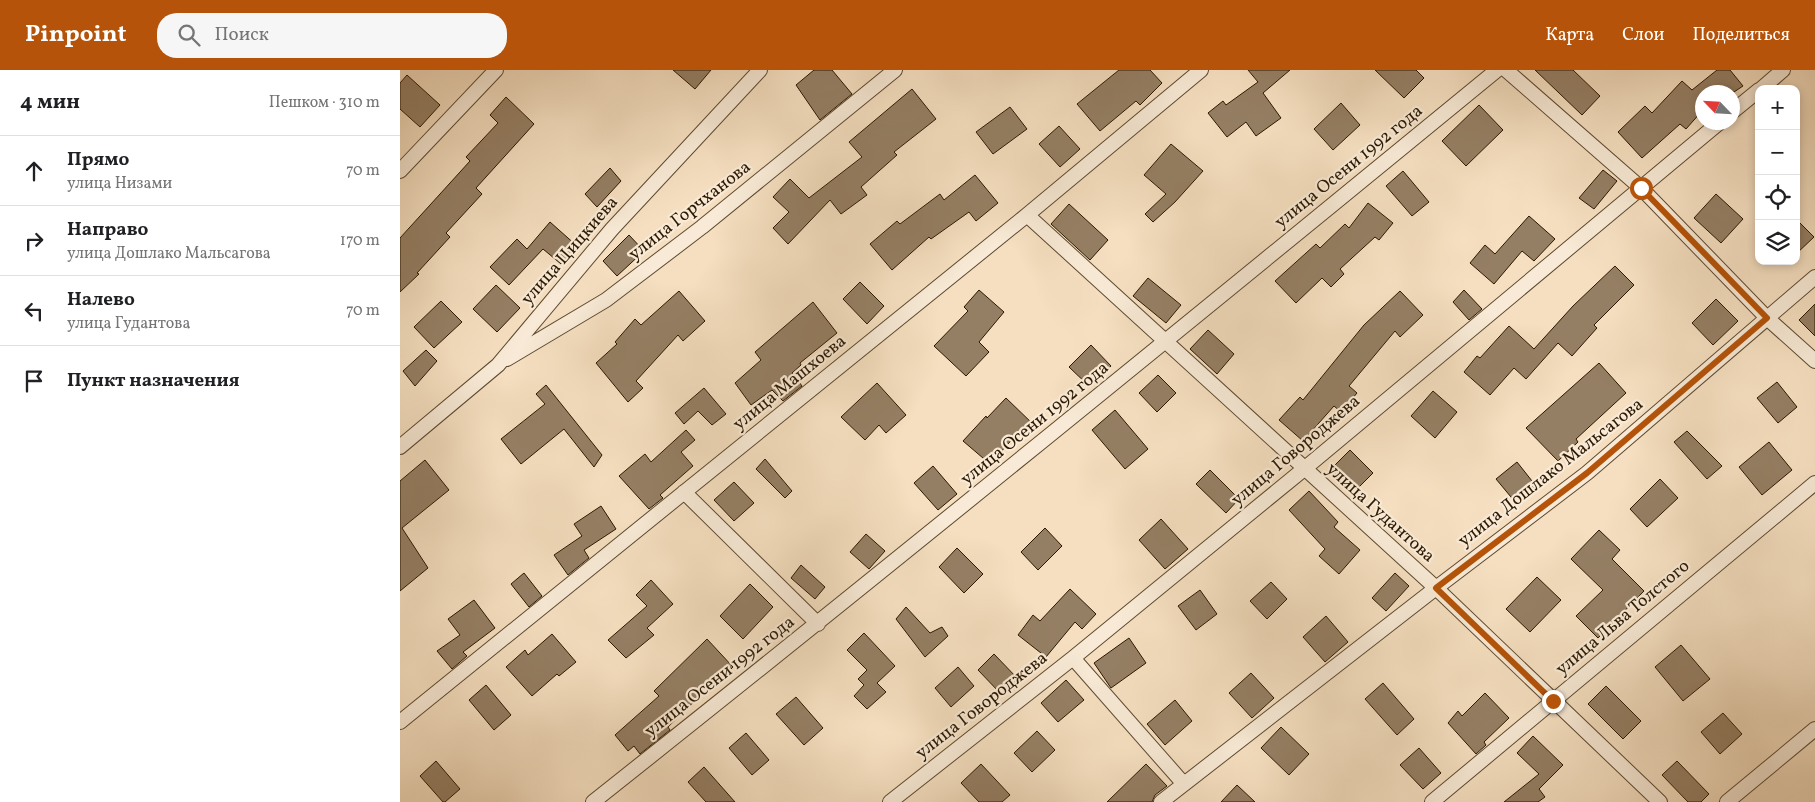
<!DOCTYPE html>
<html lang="ru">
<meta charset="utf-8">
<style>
:root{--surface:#fff;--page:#f6f6f6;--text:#202124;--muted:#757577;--line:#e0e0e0;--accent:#b45309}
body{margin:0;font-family:Vollkorn,serif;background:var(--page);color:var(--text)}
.controls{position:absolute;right:15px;top:15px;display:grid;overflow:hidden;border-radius:10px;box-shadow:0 2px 8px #0003}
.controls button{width:45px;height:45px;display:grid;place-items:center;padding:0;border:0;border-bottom:1px solid var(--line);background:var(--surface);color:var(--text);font:25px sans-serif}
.compass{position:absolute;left:1295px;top:15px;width:45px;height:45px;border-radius:50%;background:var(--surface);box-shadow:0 2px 8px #0003;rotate:295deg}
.stop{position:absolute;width:15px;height:15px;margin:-11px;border:4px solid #b45309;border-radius:50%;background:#fff}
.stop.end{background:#b45309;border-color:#fff;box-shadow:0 1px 5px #0008}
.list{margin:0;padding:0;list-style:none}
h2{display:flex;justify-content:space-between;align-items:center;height:65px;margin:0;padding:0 20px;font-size:21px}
h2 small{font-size:16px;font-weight:400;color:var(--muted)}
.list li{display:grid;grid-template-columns:32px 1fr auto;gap:15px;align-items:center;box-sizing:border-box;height:70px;padding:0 20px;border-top:1px solid var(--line)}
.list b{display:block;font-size:19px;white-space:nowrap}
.list p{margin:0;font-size:16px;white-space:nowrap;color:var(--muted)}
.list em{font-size:16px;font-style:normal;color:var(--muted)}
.icon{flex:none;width:28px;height:28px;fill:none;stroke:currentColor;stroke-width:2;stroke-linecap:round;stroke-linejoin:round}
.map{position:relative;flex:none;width:1415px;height:732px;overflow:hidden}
header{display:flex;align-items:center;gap:30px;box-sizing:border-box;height:70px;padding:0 25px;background:var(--accent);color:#fff}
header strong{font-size:24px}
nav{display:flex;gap:28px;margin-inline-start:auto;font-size:18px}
.search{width:350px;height:45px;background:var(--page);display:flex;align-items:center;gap:12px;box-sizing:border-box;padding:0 18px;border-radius:20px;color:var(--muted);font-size:19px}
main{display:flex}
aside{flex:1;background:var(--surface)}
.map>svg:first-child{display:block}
.building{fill:#957f64;stroke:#2c1800}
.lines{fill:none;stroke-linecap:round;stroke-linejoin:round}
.street-casing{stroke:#5e4a30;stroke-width:16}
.street{stroke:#f8ead6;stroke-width:14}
.route{stroke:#b45309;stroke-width:6}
.labels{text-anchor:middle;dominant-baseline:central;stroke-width:4.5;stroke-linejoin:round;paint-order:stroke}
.street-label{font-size:18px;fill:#2c1800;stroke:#f8ead6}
</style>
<header>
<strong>Pinpoint</strong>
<div class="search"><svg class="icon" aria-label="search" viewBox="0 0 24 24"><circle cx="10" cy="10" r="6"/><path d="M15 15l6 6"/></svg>Поиск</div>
<nav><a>Карта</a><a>Слои</a><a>Поделиться</a></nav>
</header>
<main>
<aside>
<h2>4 мин<small>Пешком · 310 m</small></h2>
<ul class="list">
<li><svg class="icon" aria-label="ahead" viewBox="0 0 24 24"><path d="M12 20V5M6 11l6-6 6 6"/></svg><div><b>Прямо</b><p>улица Низами</p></div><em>70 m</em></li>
<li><svg class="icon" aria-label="right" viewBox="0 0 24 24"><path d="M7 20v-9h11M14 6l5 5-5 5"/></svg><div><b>Направо</b><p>улица Дошлако Мальсагова</p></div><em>170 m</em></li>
<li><svg class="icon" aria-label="left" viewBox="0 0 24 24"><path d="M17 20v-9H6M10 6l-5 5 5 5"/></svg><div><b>Налево</b><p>улица Гудантова</p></div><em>70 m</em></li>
<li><svg class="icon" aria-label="arrive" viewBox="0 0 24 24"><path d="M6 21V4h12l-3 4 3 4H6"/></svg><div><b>Пункт назначения</b></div></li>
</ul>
</aside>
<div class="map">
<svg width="1415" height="732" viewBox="0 0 1415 732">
<rect width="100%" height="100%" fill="#f5dfc0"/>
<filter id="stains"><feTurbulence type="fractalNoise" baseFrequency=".004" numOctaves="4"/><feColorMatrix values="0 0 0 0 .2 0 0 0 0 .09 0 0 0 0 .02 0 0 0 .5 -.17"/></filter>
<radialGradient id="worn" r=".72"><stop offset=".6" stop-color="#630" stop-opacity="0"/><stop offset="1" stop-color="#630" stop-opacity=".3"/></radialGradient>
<path class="building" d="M273,0h38l-16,19z
M414,0h18l20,24 -32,26 -24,-35z
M719,0h31l12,13 -22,22 -4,-4 -36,30 -23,-27z
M848,0h42l-27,23 18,25 -25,18 -10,-14 -19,15 -19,-24 15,-12 3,4 32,-23z
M975,0h41l8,8 -20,20z
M1135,0h38l27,26 -18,19z
M1317,0h13l13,16 -9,6h-32v19l-16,18 -6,-5 -38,34 -24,-26 27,-26 7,7 30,-32 10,9z
M7,5l33,30 -20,22 -20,-18v-26z
M512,19l24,30 -42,33 3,3 -36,32 6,8 -26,19 -11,-14 -42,44 -15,-16 16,-16 -16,-15 17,-18 19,19 53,-41 -13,-15z
M106,27l28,27 -58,64 6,6 -36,39 4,4 -33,36 2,1 -19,18v-54l70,-77 -4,-4 32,-34 -8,-8z
M941,33l19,22 -27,25 -19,-21z
M1079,35l24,25 -37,36 -24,-25z
M610,37l17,22 -34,25 -17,-22z
M659,56l21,23 -20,18 -21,-23z
M771,74l32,27 -28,31 -22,20 -8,-8 21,-20 -22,-19z
M210,98l11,13 -24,26 -12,-13z
M1203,100l14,11 -23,28 -15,-11z
M1003,101l26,31 -17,14 -26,-30z
M575,105l23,28 -22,18 -7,-9 -38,27 -2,-2 -37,33 -22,-26 27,-23 3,3 40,-30 4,6z
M1316,124l27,25 -22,24 -27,-25z
M968,133l25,20 -14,17 -4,-3 -35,32 4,5 -13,13 -9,-9 -26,25 -21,-22 41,-37 4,4 25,-24 4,4z
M669,134l39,36 -18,20 -39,-36z
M1129,146l26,23 -21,22 -12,-10 -28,33 -24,-21 15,-18 10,9z
M1396,149l18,18 -18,17z
M150,152l27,24 -16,18 -18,-15 -34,36 -19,-18 27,-28 10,10z
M229,165l15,16 -27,25 -14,-15z
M1215,196l19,19 -40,40 3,3 -25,28 -14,-13 -32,36 -12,-11 -24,27 -26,-23 13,-16 3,2 29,-32 25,23 39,-43z
M748,208l33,27 -15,18 -33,-27z
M460,212l24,24 -17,18 -24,-25z
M96,215l24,23 -23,24 -24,-23z
M579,220l25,22 -25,30 10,10 -23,24 -32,-30 34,-35 -4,-4z
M1064,220l18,19 -13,11 -16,-18z
M279,221l26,30 -22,20 -5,-6 -42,46 7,7 -15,14 -32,-39 21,-19 -2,-2 20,-23 6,6z
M1000,221l23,24 -23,22 -5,-6 -46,55 8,7 -16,19 -7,-6 -31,35 -24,-21 21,-23 3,3 61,-75z
M1316,229l22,22 -25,24 -21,-22z
M41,231l21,21 -28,26 -20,-21z
M413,232l24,31 -37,30 1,2 -9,8 10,13 -19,15 -11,-11 -21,15 -16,-22 26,-23 -6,-8z
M1415,234v32l-16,-16z
M808,260l26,24 -17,20 -27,-25z
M691,275l20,21 -21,21 -21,-20z
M26,280l11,11 -22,25 -12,-15z
M1199,293l27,30 -50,46 2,3 -20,19 -32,-33z
M758,305l18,18 -19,19 -18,-19z
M1377,312l20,25 -19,16 -21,-25z
M477,313l29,32 -20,18 -7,-8 -14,15 -24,-23z
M146,315l56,70 -8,12 -30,-38 -43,35 -20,-25 44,-35 -9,-10z
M304,318l22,26 -14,11 -14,-14 -14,13 -9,-11z
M1033,321l24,21 -22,26 -24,-22z
M606,328l29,28 -14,14 -5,-5 -26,29 -27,-23 23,-25 1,2z
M715,340l33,39 -23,20 -33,-39z
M286,360l9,10 -14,12 12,14 -33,29 3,3 -14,11 -30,-33 26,-22 6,8z
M1287,361l35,35 -15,13 -33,-37z
M1369,372l23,28 -30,25 -23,-28z
M950,380l23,23 -19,19 -23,-23z
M365,389l27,32 -7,7 -29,-29z
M25,390l24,30 -47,38 26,40 -28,23v-110z
M1117,392l19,24 -20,17 -20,-24z
M533,396l24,28 -19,16 -24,-27z
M810,400l29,29 -13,14 -30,-29z
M1260,409l18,19 -31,29 -17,-18z
M334,412l20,21 -20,18 -20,-21z
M909,421l29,31 -4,5 26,23 -21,24 -20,-18 6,-7 -36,-39z
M201,436l15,23 -32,21 5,8 -21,17 -14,-20 28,-19 -8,-12z
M761,449l27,30 -23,20 -26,-29z
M645,458l17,18 -24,24 -17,-18z
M1199,460l21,20 -8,9 32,32 -46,47 -22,-22 27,-26 -32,-31z
M466,464l19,17 -16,18 -19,-17z
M557,478l26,26 -19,19 -25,-26z
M401,495l24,22 -10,12 -24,-21z
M124,503l18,23 -13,11 -18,-23z
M995,503l14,13 -23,25 -14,-13z
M1137,507l24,23 -31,32 -24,-23z
M251,510l22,24 -26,24 7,7 -28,23 -18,-18 39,-34 -11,-11z
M871,512l16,17 -20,20 -17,-18z
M350,514l23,23 -30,32 -23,-23z
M670,519l26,25 -14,15 -7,-7 -29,35 -28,-22 15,-20 7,6z
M800,520l17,24 -21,16 -18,-24z
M74,530l21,28 -32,24 4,4 -15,13 -15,-18 23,-16 -12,-16z
M506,537l24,26 12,-6 6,9 -23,21 -29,-38z
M926,546l22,26 -23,20 -22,-25z
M464,563l31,33 -18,17 9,9 -19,17 -13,-13 10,-11 -6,-6 9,-9 -20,-20z
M152,564l24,28 -17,14 -2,-2 -25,22 -26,-29 19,-17 3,5z
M729,568l17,25 -35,25 -17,-25z
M307,569l26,28 -18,18 -2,-2 -45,44 2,3 -30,24 -6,-8 -6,5 -13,-16 44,-39 -5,-5z
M1281,575l29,34 -27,22 -28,-34z
M594,584l24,25 -17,15 -23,-24z
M558,597l16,19 -23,21 -16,-19z
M851,603l23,25 -22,20 -23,-25z
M666,610l18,20 -26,22 -17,-19z
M983,613l31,36 -17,16 -32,-36z
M86,615l25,30 -17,15 -25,-30z
M1206,616l35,35 -18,18 -35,-35z
M1085,623l24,25 -25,24 2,3 -10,9 -28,-31 10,-12 4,5z
M396,627l27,31 -19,17 -28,-31z
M775,630l17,21 -27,24 -18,-21z
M1323,643l19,21 -22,20 -19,-22z
M881,657l28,27 -20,21 -28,-27z
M637,661l18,19 -23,22 -18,-19z
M346,663l23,27 -17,15 -23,-27z
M1133,666l30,29 -24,24 6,8 -7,5h-34l35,-28 -22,-21z
M1019,678l22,25 -18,16 -23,-24z
M36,691l24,28 -15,13h-2l-23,-26z
M1277,691l32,33 -8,8h-13l-26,-27z
M581,694l29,31 -8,7h-23l-18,-19z
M746,694l21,22 -12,9 -3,7h-45z
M304,697l31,35h-29l-18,-20z
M837,715l18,17h-34z"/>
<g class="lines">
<g class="street-casing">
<path id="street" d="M1106,0l135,118 126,130 48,43
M1361,19l22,-19
M1332,42l27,-22
M0,101l96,-101
M627,145l409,373 224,214
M107,289l99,-59 96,-73 193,-157
M0,377l98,-82 114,-136 148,-159
M284,422l134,132
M673,588l110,125
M0,652l627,-507 174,-145
M193,732c304,-241 604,-486 904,-732
M490,732l183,-144 231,-189 416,-347
M761,732l275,-214 151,-115 228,-196
M1032,732l383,-319
M1327,732l88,-73"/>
</g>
<use href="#street" class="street"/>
</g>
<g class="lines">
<path class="route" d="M1153,631l-117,-113 151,-115 180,-155 -126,-130"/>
</g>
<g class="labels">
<g class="street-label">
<text transform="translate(949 97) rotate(-39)">улица Осени 1992 года</text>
<text transform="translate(290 141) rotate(-38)">улица Горчханова</text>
<text transform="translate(170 181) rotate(-49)">улица Цицкиева</text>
<text transform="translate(390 313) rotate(-39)">улица Машхоева</text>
<text transform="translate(635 354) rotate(-39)">улица Осени 1992 года</text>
<text transform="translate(896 381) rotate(-40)">улица Говороджева</text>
<text transform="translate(1151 403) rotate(-38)">улица Дошлако Мальсагова</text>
<text transform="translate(980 443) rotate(42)">улица Гудантова</text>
<text transform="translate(1223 548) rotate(-40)">улица Льва Толстого</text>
<text transform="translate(320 607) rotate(-38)">улица Осени 1992 года</text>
<text transform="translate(582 636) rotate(-38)">улица Говороджева</text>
</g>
</g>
<rect width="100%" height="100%" filter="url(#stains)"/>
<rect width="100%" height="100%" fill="url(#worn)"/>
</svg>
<div class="controls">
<button>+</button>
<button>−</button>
<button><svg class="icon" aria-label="locate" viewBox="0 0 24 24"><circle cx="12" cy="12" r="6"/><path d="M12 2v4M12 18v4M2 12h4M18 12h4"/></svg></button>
<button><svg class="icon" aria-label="layers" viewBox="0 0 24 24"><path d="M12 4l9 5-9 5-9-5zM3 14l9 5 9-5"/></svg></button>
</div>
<svg class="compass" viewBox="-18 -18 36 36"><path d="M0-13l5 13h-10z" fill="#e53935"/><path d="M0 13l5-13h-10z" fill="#757577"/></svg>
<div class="stop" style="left:1241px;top:118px"></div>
<div class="stop end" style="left:1153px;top:631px"></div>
</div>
</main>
